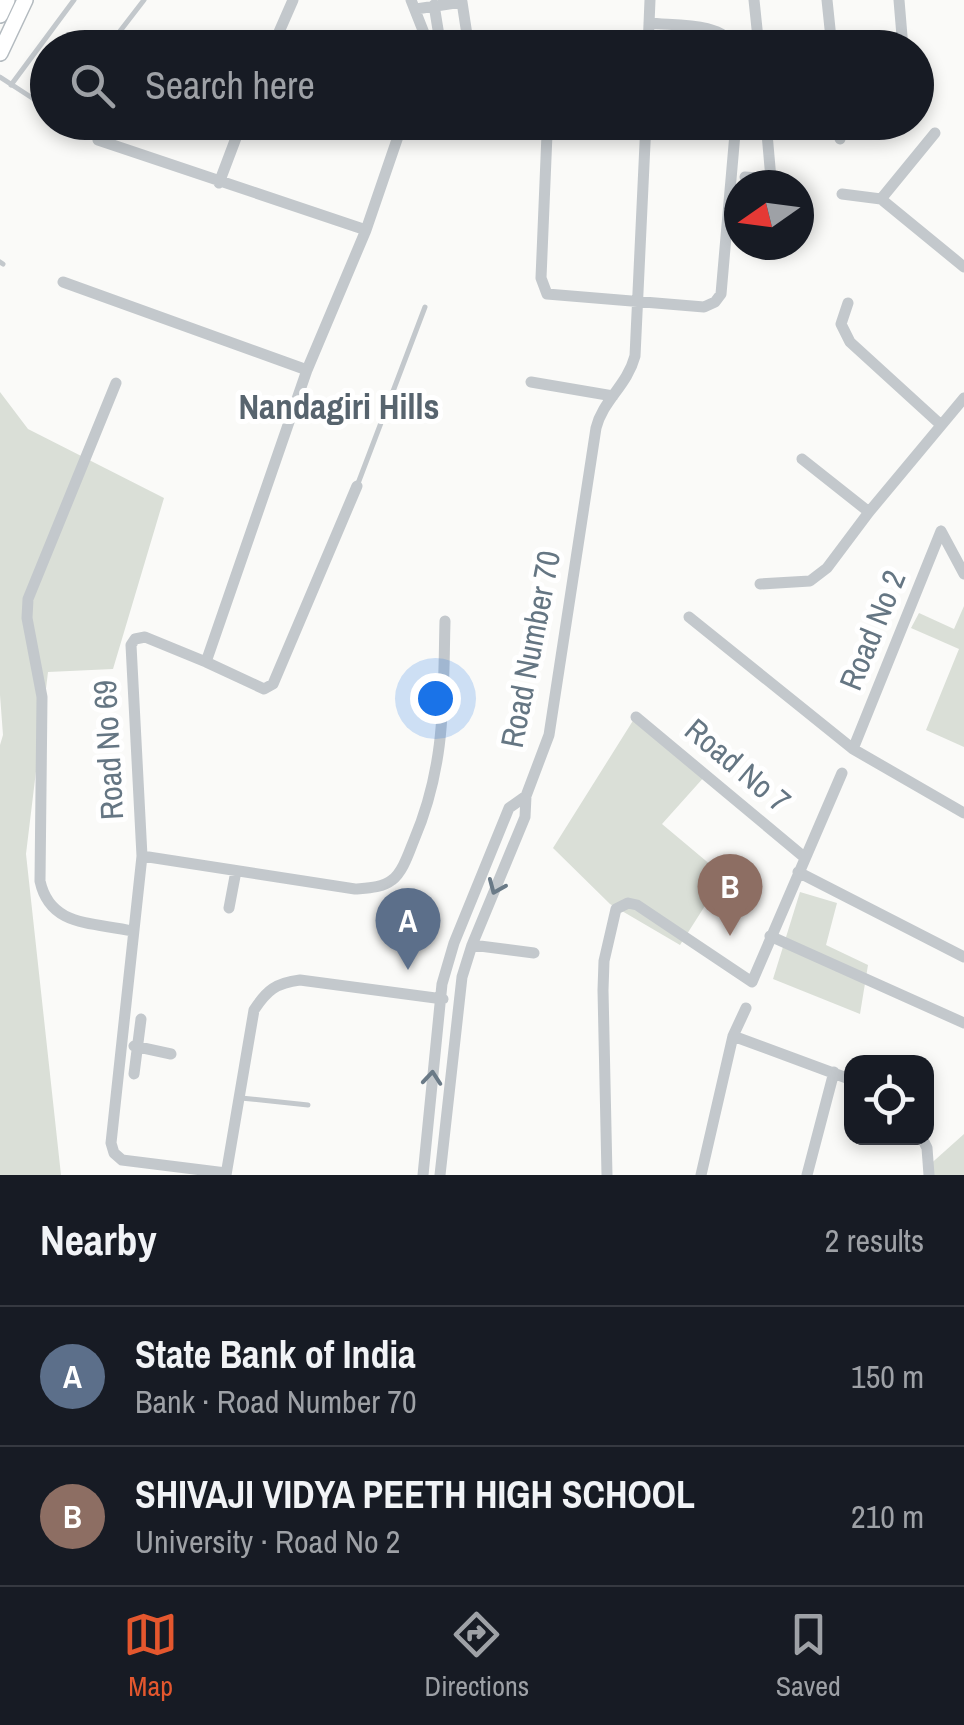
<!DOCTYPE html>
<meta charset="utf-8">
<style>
:root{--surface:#171b24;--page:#242831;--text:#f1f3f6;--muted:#9ea1a6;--line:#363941;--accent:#e4572e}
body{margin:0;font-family:"Archivo Narrow",sans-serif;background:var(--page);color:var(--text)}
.controls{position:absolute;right:30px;bottom:30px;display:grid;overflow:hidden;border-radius:20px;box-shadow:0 5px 15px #0003}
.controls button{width:90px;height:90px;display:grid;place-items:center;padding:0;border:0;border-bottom:2px solid var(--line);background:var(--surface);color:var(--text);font:50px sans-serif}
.compass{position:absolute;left:724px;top:170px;width:90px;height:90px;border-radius:50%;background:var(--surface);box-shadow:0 5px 15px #0003;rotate:256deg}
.you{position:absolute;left:435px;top:698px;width:35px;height:35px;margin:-25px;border:8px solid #fff;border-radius:50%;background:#1a73e8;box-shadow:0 0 0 15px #1a73e833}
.badge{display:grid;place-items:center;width:65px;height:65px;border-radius:50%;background:var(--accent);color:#fff;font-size:32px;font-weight:700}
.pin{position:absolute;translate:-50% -82px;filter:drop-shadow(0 2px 5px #0008)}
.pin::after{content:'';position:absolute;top:52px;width:35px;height:30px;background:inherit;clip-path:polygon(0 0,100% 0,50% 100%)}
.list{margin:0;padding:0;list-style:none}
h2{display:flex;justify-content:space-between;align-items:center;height:130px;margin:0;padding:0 40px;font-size:42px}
h2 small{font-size:32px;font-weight:400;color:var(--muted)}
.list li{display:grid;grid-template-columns:65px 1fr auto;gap:30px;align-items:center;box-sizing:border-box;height:140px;padding:0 40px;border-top:2px solid var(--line)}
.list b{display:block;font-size:38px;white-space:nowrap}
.list p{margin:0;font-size:32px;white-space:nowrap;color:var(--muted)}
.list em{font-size:32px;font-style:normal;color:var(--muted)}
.icon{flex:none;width:55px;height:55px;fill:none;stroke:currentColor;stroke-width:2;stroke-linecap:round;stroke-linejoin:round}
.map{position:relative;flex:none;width:964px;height:1175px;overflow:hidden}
.search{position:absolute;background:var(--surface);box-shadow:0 5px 15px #0003;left:30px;right:30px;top:30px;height:110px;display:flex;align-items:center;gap:25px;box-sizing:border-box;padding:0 35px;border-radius:55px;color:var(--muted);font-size:38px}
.sheet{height:410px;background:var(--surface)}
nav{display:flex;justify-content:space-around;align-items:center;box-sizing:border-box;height:140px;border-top:2px solid var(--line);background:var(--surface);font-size:28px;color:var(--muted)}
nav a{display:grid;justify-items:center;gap:5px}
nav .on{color:var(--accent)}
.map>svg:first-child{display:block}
.green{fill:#dadfd7}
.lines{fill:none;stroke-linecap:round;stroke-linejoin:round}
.secondary-casing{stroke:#b3babf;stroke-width:18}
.lane{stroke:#c3c8cc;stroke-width:5}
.street{stroke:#c3c8cc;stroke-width:11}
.secondary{stroke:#fff;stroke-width:15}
.oneway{stroke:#6a7a87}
.labels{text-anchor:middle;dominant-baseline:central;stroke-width:10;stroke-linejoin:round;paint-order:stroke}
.street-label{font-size:32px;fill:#657683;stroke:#fff}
.neighbourhood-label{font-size:35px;font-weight:bold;fill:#57646e;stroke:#fff}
</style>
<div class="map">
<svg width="964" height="1175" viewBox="0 0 964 1175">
<rect width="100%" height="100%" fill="#fafaf8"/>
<path class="green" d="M0,392l28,37 136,69 -51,171 -65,3 -22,182 35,321h-61v-430l3,-10 -3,-40z
M964,606v141l-38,-17 33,-81 -48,-21 8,-15 35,16z
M634,719l71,57 -43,48 62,52 -44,69 -70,-41 -57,-56z
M800,892l37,11 -11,42 42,20 -8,49 -87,-35z
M964,1134v41h-40l2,-7z"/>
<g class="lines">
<g class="secondary-casing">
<path id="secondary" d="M0,15l7,-15
M0,53l25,-53"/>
</g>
<path class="lane" d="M107,48l37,-48
M0,77l40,26
M11,85l63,-85
M0,262l3,2
M357,486l68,-179
M241,1098l67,7"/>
<path class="street" d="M411,0l13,33 1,15
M754,0l5,48
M827,0l5,48
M899,0l4,48
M434,5l7,43
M416,9l46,-7 7,46
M649,23c27,3 72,-2 87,25
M272,48l21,-48
M648,48l2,-48
M554,122l-7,12 -6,144 6,16 157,13 11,-5 6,-8 15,-172
M839,122l1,17
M935,133l-54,66 83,68
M98,140l268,90
M745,177l26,2 -5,-57
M219,183l23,-61
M842,194l39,5
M63,282l244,88
M848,303l-7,21 9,18 91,83
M531,382l82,14
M116,383l-88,216 -1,19 15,79 -2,184c10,46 52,41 92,50
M802,459l67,53
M941,531l23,43
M760,584l50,-3 17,-13 42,-56 95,-114
M689,617l164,132 111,64
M206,662l58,27 9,-5 84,-198
M636,717l168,140
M853,749l88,-218
M142,856l213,33c12,-1 27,-1 37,-9 11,-8 17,-28 22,-40 32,-75 29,-140 31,-219
M798,872l166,85
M229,908l7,-37
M770,936l194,87
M472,945l62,8
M733,1036l119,44
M134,1046l37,8
M134,1074l7,-55
M922,1138l5,10 2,27
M226,1173l-104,-13 -8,-7 -3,-10 31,-287 -11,-211 4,-6 10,-2 61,25 101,-292 59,-140 37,-108
M226,1175l28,-165c13,-20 22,-27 46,-30l143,19
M423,1175l19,-191 12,-41 55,-135 17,-12 23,-61 47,-307c7,-28 31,-42 39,-72l11,-234
M440,1175l22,-198 10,-32 53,-128 1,-21
M607,1175l-4,-185 1,-29 12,-52 12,-6 9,2 115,77 90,-209
M701,1175l32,-139 13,-28
M807,1175l27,-103"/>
<use href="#secondary" class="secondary"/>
</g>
<defs><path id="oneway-chevron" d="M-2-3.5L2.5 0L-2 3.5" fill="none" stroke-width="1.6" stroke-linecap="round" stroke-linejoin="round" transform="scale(2.5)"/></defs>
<g class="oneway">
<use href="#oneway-chevron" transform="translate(496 887) rotate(113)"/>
<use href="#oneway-chevron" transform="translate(432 1078) rotate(-85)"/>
</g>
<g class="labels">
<g class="street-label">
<text transform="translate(872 630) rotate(-68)">Road No 2</text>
<text transform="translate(530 649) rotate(-79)">Road Number 70</text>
<text transform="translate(108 750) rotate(-93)">Road No 69</text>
<text transform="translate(738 765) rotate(40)">Road No 7</text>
</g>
<g class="neighbourhood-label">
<text x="339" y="406">Nandagiri Hills</text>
</g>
</g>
</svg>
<div class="controls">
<button><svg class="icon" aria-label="locate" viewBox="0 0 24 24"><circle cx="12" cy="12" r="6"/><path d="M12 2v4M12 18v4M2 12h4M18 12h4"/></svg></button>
</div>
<svg class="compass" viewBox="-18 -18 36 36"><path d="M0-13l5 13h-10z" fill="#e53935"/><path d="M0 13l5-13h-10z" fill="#9ea1a6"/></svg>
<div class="you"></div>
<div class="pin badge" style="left:408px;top:970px;background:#5c6f8a">A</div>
<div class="pin badge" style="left:730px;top:936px;background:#8d6e63">B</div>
<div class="search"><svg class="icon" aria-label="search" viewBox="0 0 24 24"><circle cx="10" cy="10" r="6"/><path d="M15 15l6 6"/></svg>Search here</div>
</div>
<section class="sheet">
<h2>Nearby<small>2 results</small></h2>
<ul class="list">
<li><span class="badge" style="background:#5c6f8a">A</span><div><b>State Bank of India</b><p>Bank · Road Number 70</p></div><em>150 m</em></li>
<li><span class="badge" style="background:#8d6e63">B</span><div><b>SHIVAJI VIDYA PEETH HIGH SCHOOL</b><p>University · Road No 2</p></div><em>210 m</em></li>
</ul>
</section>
<nav>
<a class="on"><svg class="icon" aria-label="map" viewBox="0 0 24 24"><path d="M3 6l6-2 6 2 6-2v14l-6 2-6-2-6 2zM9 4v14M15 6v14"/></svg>Map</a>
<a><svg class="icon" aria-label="directions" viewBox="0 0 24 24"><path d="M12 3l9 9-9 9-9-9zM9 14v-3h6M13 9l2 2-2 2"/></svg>Directions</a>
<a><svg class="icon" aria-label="saved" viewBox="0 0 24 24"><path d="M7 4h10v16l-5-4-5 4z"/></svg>Saved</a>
</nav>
